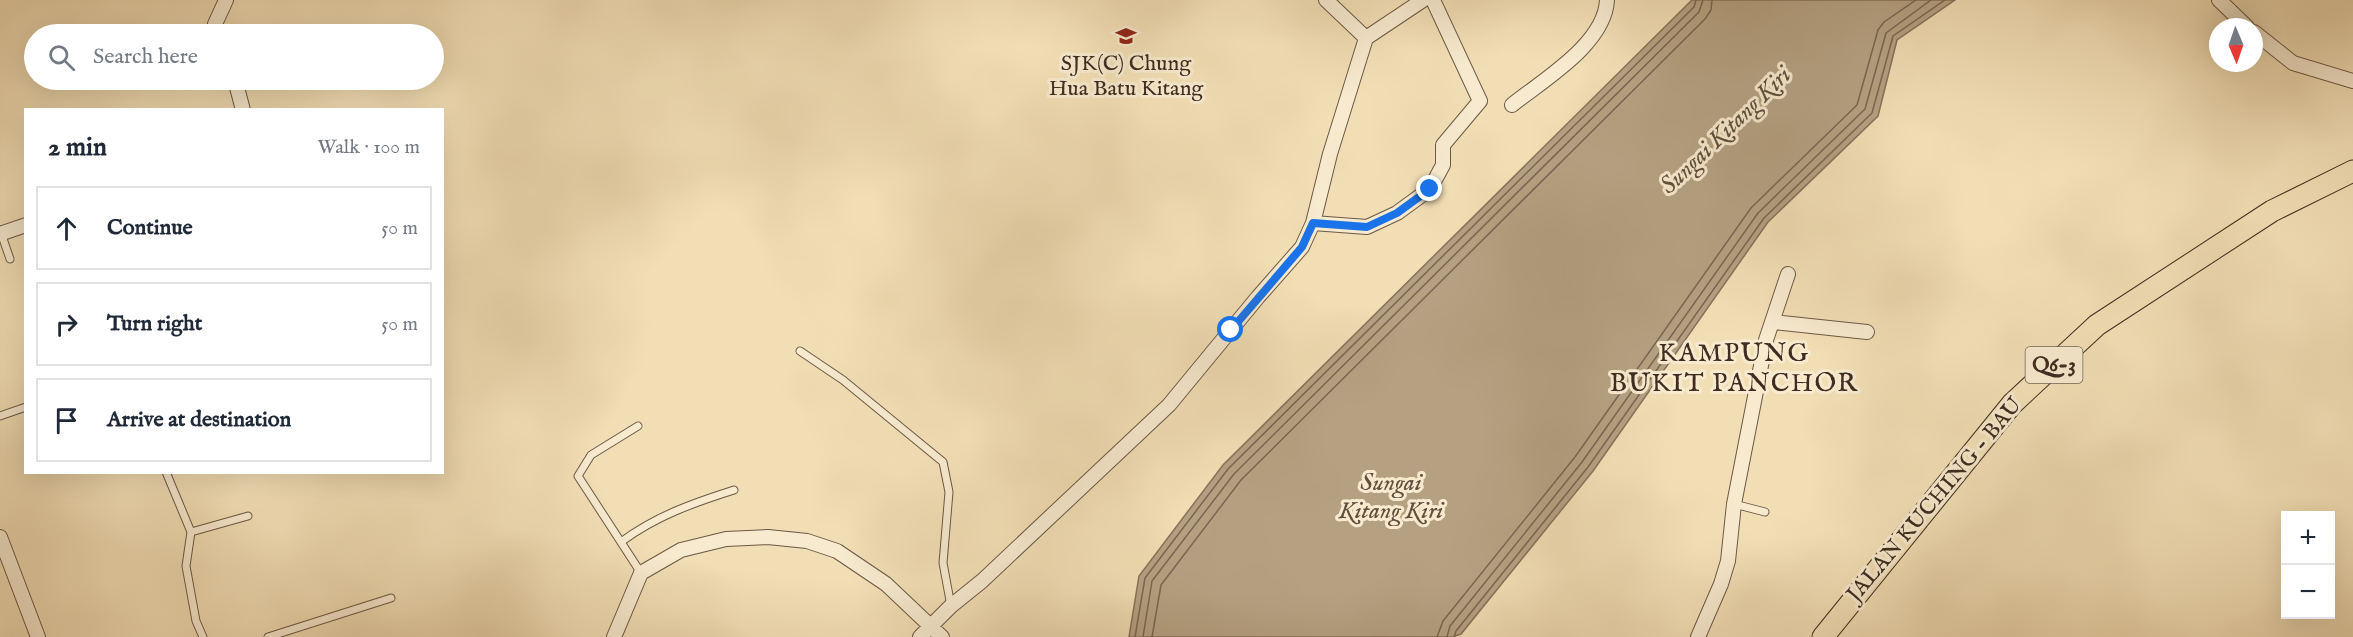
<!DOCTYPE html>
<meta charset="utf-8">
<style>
:root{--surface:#fff;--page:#f2f2f3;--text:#1f2937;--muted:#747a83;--line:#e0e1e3}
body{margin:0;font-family:"IM FELL English",serif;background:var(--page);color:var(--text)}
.controls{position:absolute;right:18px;bottom:18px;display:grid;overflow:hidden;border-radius:0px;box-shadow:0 6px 24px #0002}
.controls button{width:54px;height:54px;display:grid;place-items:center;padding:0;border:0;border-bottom:2px solid var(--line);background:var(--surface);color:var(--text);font:30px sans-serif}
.compass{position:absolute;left:2209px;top:18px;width:54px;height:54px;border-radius:50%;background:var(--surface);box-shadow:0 6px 24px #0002;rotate:178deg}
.stop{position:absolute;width:18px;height:18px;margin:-14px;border:4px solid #1a73e8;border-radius:50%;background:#fff}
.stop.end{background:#1a73e8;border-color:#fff;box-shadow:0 2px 6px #0008}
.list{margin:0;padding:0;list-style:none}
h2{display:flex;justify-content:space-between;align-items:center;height:78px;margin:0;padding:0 24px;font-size:26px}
h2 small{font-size:20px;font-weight:400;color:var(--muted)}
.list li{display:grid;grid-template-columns:39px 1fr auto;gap:18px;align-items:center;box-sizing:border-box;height:84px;margin:0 12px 12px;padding:0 12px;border:2px solid var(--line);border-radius:0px}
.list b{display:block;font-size:22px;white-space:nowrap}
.list em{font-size:20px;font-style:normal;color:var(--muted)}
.icon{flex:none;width:33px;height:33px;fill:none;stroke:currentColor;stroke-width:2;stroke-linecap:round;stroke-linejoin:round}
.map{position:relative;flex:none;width:2353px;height:637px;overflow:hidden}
.search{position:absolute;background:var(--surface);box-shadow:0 6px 24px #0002;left:24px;top:24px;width:420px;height:66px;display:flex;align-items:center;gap:15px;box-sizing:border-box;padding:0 21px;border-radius:33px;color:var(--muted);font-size:22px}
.panel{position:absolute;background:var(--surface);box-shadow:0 6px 24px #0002;left:24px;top:108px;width:420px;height:366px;border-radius:0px}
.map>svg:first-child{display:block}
.water{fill:#b5a182;stroke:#86725b;stroke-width:1.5}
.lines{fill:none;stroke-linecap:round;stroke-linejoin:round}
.shore{stroke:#7a6651;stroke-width:1.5}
.service-casing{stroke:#6c5845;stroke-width:9}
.minor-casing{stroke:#6c5845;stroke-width:16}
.primary-casing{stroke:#3f2b20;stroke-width:23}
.service{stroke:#f7eacf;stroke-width:7}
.minor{stroke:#f7eacf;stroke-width:14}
.primary{stroke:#f2deb5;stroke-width:21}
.route{stroke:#1a73e8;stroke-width:8}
.labels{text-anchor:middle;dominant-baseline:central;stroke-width:6;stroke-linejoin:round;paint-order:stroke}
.shield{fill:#f7eacf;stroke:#766454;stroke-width:1.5}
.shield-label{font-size:21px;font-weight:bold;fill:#3f2b20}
.poi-label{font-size:22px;fill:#3f2b20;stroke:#f7eacf}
.street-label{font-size:22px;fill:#3f2b20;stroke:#f7eacf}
.water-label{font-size:24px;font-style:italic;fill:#624e3d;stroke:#f7eacf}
.quarter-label{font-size:26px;letter-spacing:1.5px;fill:#3f2b20;stroke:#f7eacf}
</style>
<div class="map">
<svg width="2353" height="637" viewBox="0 0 2353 637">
<rect width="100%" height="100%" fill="#f2deb5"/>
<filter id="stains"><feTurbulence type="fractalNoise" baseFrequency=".00333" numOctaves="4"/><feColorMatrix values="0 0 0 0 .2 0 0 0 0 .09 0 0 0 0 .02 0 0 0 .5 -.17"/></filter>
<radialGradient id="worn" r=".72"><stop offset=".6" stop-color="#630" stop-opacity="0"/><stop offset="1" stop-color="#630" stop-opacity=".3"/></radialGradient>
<path class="water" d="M1692,0h263l-58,40 -19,76 -110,106 -175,249 -132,163 -8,3h-324l10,-61 84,-111z"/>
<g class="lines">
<path class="shore" d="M1135,637l10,-59 83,-109 466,-462 2,-7
M1143,637l9,-56 82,-107 465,-462 4,-12
M1152,637l9,-52 80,-105 464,-461 6,-9 1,-10
M1437,637l6,-16 132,-164 176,-249 106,-103 21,-75 6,-8 32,-22
M1447,637l3,-11 132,-164 176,-249 107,-104 21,-76 45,-33
M1454,637l2,-6 132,-164 176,-249 108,-105 21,-77 52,-36"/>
<g class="service-casing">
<path id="service" d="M1,233l9,26
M800,351l43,29 100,82 6,30 -6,71 8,43
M0,416l26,-9
M638,426l-47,29 -13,21 63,97
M166,472l25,60 -5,34 10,55 7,16
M1734,504l31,8
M191,532l57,-16
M621,542c35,-26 72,-39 113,-52
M268,637l123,-39"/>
</g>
<g class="minor-casing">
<path id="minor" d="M1326,0l40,38
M2219,0l28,27
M2254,32l39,31 60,18
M219,34l-4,-10 11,-24
M235,80l8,30
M1512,105c31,-25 93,-61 95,-105
M1313,223l54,4 30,-14 33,-24 13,-24v-20l37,-44 -47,-101
M0,234l26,-9
M1773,322l94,10
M0,537l38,100
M614,637l27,-64 40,-23 45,-11 42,-2 39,4 30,10 49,33 56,53
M920,637l31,-31 31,-25 187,-176 89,-108 44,-50 11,-24 17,-69 36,-116 57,-38
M1698,637l23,-53 7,-23 6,-57 32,-164 22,-66"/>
</g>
<g class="primary-casing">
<path id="primary" d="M1823,637l189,-233 85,-79 175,-114 81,-40"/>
</g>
<use href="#service" class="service"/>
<use href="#minor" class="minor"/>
<use href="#primary" class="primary"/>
</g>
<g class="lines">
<path class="route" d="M1231,330l71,-83 11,-24 54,4 30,-14 33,-24"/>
</g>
<defs>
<g id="school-bare" transform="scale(1.62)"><path d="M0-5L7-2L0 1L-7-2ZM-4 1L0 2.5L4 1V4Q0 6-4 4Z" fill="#8f2418" stroke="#f7eacf" stroke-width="2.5" paint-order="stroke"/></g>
</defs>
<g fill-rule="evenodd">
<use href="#school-bare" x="1126" y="36"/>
</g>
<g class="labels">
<rect class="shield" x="2025.5" y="347" width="57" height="36" rx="4.5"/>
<g class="shield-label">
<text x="2054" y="365">Q6-3</text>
</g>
<g class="poi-label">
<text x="1126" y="64">SJK(C) Chung<tspan x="1126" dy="25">Hua Batu Kitang</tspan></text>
</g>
<g class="street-label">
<text transform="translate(1935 500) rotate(-50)">JALAN KUCHING - BAU</text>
</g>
<g class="water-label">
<text transform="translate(1726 131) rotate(-44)">Sungai Kitang Kiri</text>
<text x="1391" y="483">Sungai<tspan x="1391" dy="28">Kitang Kiri</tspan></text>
</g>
<g class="quarter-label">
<text x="1734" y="353">KAMPUNG<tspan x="1734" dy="30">BUKIT PANCHOR</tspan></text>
</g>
</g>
<rect width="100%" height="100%" filter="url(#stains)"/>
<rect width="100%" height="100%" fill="url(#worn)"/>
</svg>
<div class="controls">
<button>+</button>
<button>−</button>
</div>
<svg class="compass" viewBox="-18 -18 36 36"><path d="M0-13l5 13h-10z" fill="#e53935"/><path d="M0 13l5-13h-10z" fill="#747a83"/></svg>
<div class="stop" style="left:1231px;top:330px"></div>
<div class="stop end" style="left:1430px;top:189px"></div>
<div class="search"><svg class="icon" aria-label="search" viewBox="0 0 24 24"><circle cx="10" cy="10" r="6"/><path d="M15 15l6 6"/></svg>Search here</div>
<section class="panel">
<h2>2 min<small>Walk · 100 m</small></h2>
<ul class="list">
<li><svg class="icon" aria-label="ahead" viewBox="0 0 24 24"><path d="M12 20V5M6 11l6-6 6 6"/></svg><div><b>Continue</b></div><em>50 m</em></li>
<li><svg class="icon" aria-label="right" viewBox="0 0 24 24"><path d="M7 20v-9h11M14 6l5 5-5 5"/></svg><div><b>Turn right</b></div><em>50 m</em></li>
<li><svg class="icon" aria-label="arrive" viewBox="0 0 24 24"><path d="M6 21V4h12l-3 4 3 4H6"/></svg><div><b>Arrive at destination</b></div></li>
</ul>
</section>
</div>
